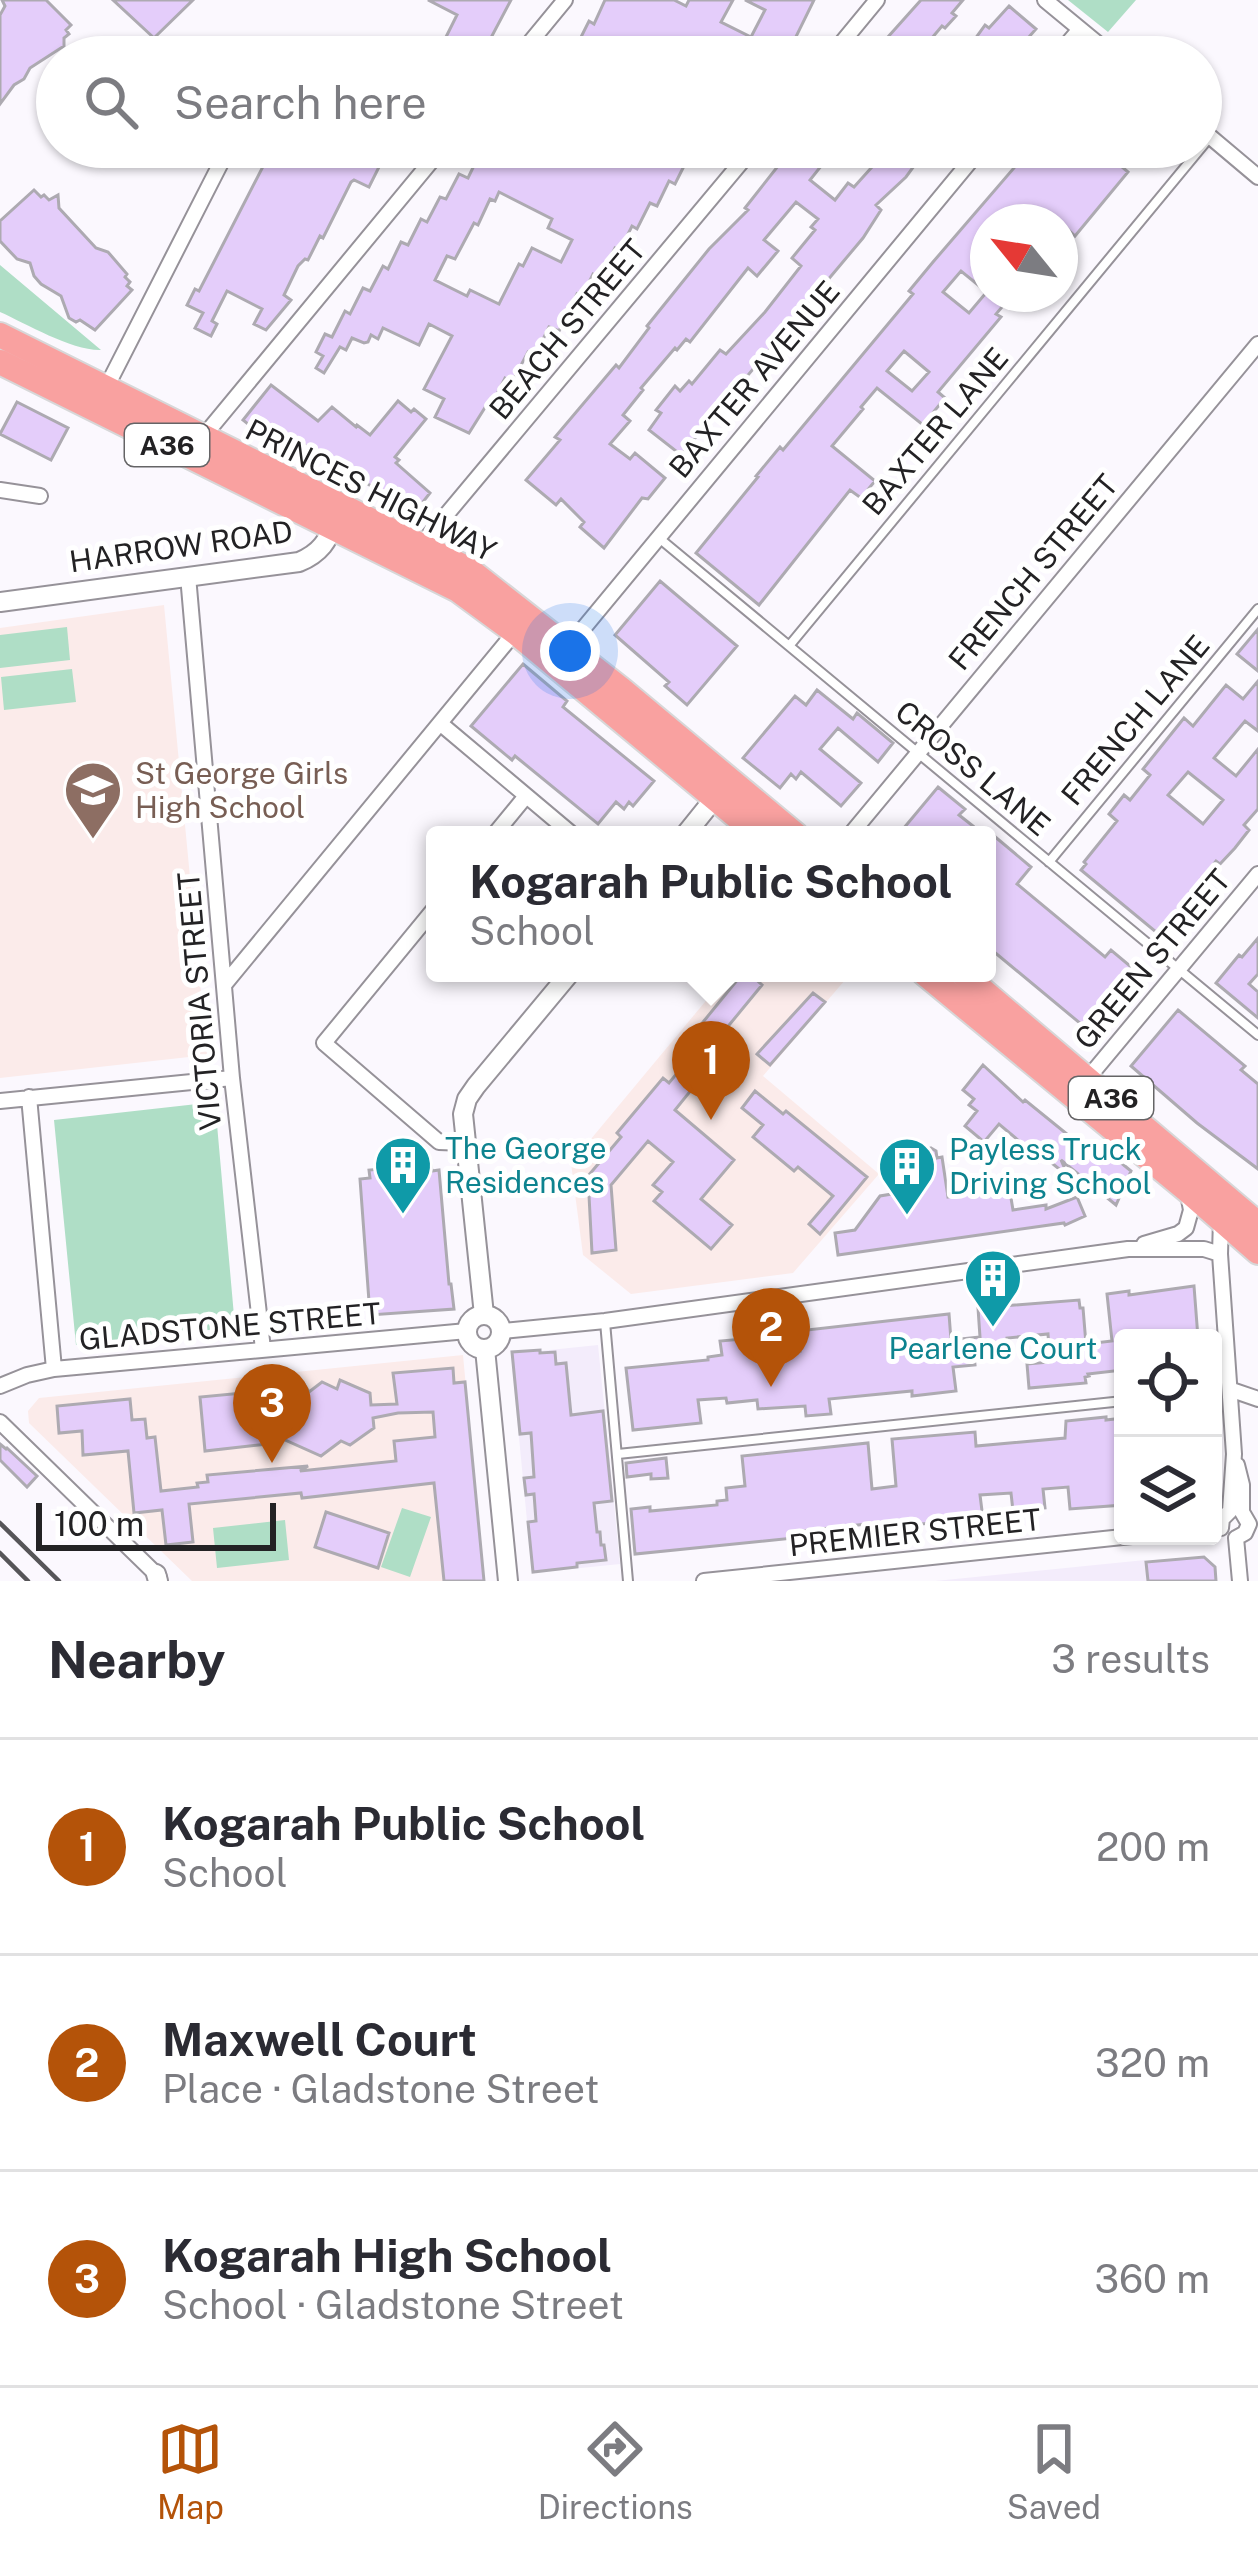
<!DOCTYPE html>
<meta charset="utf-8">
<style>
:root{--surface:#fff;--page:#f2f2f3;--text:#2b2b33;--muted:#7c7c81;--line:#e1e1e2;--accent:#b45309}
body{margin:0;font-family:"Public Sans",sans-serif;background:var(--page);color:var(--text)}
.controls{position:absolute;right:36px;bottom:36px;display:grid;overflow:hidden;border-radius:12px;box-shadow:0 3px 9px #0004}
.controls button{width:108px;height:108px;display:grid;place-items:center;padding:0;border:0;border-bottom:3px solid var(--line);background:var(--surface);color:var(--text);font:60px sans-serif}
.compass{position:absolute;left:970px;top:204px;width:108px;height:108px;border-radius:50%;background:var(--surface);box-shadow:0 3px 9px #0004;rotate:300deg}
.scale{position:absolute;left:36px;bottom:30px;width:240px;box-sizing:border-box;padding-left:12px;border:6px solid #232224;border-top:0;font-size:33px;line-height:42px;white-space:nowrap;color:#232224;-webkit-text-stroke:9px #fff;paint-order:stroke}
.you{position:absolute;left:570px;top:651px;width:42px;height:42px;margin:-30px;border:9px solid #fff;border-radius:50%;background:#1a73e8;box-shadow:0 0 0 18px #1a73e833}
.badge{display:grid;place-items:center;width:78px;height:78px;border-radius:50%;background:var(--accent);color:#fff;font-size:39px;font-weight:700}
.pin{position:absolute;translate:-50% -99px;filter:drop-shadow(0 3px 6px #0008)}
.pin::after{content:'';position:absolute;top:63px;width:42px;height:36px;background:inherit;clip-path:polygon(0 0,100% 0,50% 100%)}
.popup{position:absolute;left:426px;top:826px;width:570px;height:156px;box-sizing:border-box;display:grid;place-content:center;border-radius:12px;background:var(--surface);filter:drop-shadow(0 3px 9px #0005);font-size:39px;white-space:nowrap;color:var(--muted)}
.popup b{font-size:45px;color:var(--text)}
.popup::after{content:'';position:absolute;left:50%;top:100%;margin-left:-24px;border:24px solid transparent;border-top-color:var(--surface)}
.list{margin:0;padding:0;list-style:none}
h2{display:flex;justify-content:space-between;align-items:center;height:156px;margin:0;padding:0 48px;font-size:51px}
h2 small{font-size:39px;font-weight:400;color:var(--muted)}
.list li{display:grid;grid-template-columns:78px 1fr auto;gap:36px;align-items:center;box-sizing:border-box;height:216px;padding:0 48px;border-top:3px solid var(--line)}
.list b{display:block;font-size:45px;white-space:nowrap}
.list p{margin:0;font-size:39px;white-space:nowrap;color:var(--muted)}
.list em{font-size:39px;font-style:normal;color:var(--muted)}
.icon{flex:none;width:66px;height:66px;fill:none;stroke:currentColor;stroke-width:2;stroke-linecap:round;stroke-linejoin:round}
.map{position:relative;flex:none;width:1258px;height:1581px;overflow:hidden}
.search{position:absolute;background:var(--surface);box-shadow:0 3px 9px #0004;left:36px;right:36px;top:36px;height:132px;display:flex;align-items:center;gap:30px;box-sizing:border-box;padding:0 42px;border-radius:66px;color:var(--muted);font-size:45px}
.sheet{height:804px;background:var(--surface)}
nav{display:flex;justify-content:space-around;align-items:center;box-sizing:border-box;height:168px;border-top:3px solid var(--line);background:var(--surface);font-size:33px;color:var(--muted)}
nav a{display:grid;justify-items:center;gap:6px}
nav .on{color:var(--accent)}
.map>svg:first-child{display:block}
.built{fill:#f3ecfb}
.education{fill:#fbebea}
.green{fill:#afdec6}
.building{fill:#e4cdfa;stroke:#adaab1;stroke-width:3;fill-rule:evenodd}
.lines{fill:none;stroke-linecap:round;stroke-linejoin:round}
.lane-casing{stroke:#969299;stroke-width:12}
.street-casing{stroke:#969299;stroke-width:18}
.secondary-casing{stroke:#969299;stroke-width:22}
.highway-casing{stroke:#d7d7d8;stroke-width:28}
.lane{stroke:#fff;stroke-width:8}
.street{stroke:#fff;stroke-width:14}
.secondary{stroke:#fff;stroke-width:18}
.highway{stroke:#f9a1a0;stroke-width:24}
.rail{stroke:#565558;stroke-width:4.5}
.labels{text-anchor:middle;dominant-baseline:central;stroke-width:10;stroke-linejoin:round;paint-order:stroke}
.shield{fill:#fff;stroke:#656466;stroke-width:3}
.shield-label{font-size:27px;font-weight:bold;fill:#232224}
.street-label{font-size:30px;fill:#232224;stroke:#fff}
.education-label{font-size:30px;fill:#785e54;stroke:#fff;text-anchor:start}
.culture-label{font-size:30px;fill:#0d838f;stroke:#fff;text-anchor:start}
</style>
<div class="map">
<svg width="1258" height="1581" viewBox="0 0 1258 1581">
<rect width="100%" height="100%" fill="#fbf8fe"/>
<path class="built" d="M598,1345l22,219 -88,9 -21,-219z
M1145,1560l2,21h-212z"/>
<path class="education" d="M164,605l43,450 -207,23v-450z
M729,973h122l-88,103 116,98 -86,99 -162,21 -48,-39 -12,-92z
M463,1355l21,226h-292l-163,-158 -1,-12 11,-13z"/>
<path class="green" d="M1068,0h68l-28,32z
M0,265l101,85c-29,1 -74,-26 -101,-38z
M67,627l3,33 -70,8v-33z
M72,669l4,33 -72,8 -3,-33z
M215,1102l20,225 -159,18 -22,-225z
M402,1508l29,9 -21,60 -29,-10z
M285,1520l4,40 -72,8 -4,-40z"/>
<path class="building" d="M2,0h44l25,25 -5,5 3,4 -5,4v8l-34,22 -6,11 -10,6 -14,19v-89l5,-9z
M113,0h80l-39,38z
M428,0h83l-27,51 -4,-2 -5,8h-54l-11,-6 5,-10 18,9 6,-11 5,2 13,-26z
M605,0h69l12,6 3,-6h44l-12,22 30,15 14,-27 -20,-10h69l-24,49 -7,-4 -6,12h-206l18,-36 5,3z
M921,0h42l-11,13 4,3 -11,12 -3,-2 -26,31h-46z
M1009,6l27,23 -8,9h-4l-15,19h-47l23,-32 4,3z
M273,147h116l-20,40 -15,-7 -3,2 -28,56 -3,-2 -12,24 -3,-1 -7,7 -14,29 7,5 -25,30 -12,-6 8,-15 -35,-18 -15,30 5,3 -6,12 -16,-8 8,-15 -16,-8 8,-16 4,2z
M491,147h71l22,11 6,-11h112l-7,14 -9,1 -11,22 -6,-3 -12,25 -7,-3 -13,26 -5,-3 -12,24 -5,-2 -15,30 -7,-4 -11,23 -5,-3 -18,37 -10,-4 -14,29 -7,-4 -16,30 -7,-4 -15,30 -4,-2 -17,27 -34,-16 9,-18 -20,-10 28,-53 -23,-12 -10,21 -36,-17 -5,11 -7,-4 -3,7 -4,1 -12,-5 -6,12 -6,-3 -16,26 -8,-5 7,-12 -7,-4 9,-18 7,3 13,-26 5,3 13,-26 7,3 13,-25 5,3 13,-27 7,3 13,-26 6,3 13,-25 6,2 13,-25 9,4 12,-25 6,3zM499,192l53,27 -4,9 24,12 -11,22 -29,-14 -9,18 -4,-2 -20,40 -29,-14 -3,6 -32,-16 12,-24 8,3 19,-36 4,2 12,-26 5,2z
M793,147h53l-16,18 -5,-4 -15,19 25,20 13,-17 6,4 36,-40h38l-22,30 -30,28 5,5 -18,28 -182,217 -32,-25 12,-17 -5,-3 19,-24 5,5 9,-10 3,3 28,-34 6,4 39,-42 36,-46 -9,-8 23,-28 -4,-3 7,-8 -22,-17 -32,38 14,11 -21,25 -9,-8 -58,74 -4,-3 -9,11 -2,-2 -34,40 2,2 -20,25 7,6 -20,23 20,15 5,-6 30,25 -17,21 -6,-1 -38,50 -24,-21 4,-5 -23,-23 -5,6 -30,-25 34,-40 -5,-3 61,-72 3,3 30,-40 -2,-2 62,-77 39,-39 -3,-2z
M1032,147h57l13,10 4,-4 22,19 -53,64 -15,-14h-72v71l-27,-22 -18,21 26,21 16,-19h28l-17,20 5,3 -63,75 7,6 -22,27 -46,-37 -16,19 2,2 -31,37 43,35 -14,17 -11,-8 -91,115 -63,-52 62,-76 -2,-1 24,-29 3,3 130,-156 -4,-3 24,-29zM904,351l25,21 -17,19 -25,-20z
M34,190l7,7 3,-2 5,5 9,-5 1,13 37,40 12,4 19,22 -2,3 5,5 -3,4 5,4 -37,40 -15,-10 -4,2 -7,-4 -8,-22 -20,-12 -7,-8 -4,-13 -13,-4 -17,-18v-20z
M271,385l47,36 14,-14 24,20 1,-2 13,10 28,-34 13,11 3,-3 12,10 -31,38 4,3 -3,3 34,30 -18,23 -31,-14 4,-6 -20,-14 -12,-14 -5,5 -25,-20 -4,5 -23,-21 -8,10 -25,-20 -5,5 -15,-12z
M17,402l51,26 -17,32 -51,-26z
M660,581l77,65 -50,59 -22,-19 4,-4 -54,-47z
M1258,629v42l-21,-17z
M523,664l44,37 -4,6 91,74 -21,25 -4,-4 -5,7 -8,-7 -18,22 -83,-68 -3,4 -41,-34z
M1258,681v50l-13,-10 -31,37 22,18 22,-27v60l-14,16 5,5 -14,18 -15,16 -4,-3 -53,67 -2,-1 -5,5 -75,-62 5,-6 -2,-2 33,-41 -8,-7 15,-19 6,5 20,-25 -7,-6 41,-51 9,8 33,-41 17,14zM1188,772l35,28 -20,24 -35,-29z
M817,690l36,29 4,-6 36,30 -15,19 -40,-34 -18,21 41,34 -20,23 -40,-34 -5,7 -5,-5 -11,14 -37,-30 52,-62 11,9z
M938,787l27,22 -6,6 14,11 -7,9h-68z
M987,830l44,37 -14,17 88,73 6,-7 25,21 -49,58 -100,-83z
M1258,938v36l-9,10 9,8v26l-42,-35 23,-28 3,2z
M743,973h6l13,12 -46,56 -17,-14z
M813,993l12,9 -55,63 -13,-11z
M1178,1010l67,56 -4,4 17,14v85l-61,-46 -66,-57z
M697,1049l16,14 -38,47 59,50 -33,39 31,26 -21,24 -57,-48 8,-9 -9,-7 20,-23 -25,-21 -37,44 5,65 -24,3 -4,-77 33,-39 -4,-4 46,-55 6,5z
M983,1065l40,37 2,-2 48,39 2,-3 25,21 3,-9 28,23 -15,34 -55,-45 7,16 -25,-20 -5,6 -16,-13 3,-3 -26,-22 -15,18 -19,-16 12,-15 -8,-6 5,-6 -11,-9z
M755,1091l28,23 3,-3 81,66 -47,57 -11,-10 24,-28 -35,-29 -4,4 -41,-34 10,-12 -21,-17z
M931,1148l5,3 1,7 5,-1 6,40 61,-11 4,24 33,-5v4l31,-12 8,19 -20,9 -1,-2 -226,32 -3,-22 20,-3 25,-34 30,-5 -4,-28 7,-9z
M431,1165l1,6 7,-1 10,114h2l3,25 -84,6 -10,-136 10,-1 -1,-8z
M1194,1286l4,52h-75v32l-35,4 1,2 -4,1 1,6 -57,5 -2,-24 23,-2 -2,-28 -41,4 1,13 -34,4 1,10 -22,2 3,24 -44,5v-5l-83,8 2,15 -25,2 -1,-10 -47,3 -1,-9 -30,3 -1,-5 -28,2 3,23 -68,7 -7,-62 82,-8v-3l14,-2 -2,-14 22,-2 1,5 28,-3 1,11 28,-1 -2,-20 151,-17 2,26 29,-3 -2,-29 101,-8 1,8h3l3,36 26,-3 -5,-47 22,-3v4z
M540,1350v3l15,-1 1,12 10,-1 5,52 32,-4 9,90 -18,2 3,29h3l1,13h3l2,15 -29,3v4l-44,5 -5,-50 8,-1 -2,-27 -8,1 -2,-17 10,-1 -3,-44 -11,1 -8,-82z
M453,1368l1,15 11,-1 19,199h-40l-10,-98 -132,15 -1,-5 -112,11 4,38 -27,3 -4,-35 -28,3 -6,-62 -45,4 -1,-24 -23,2 -2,-27 73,-7 2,21 13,-1 2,19 8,-1 6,54 37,-4 -1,-4 11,-1 -1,-7 101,-9 -8,5 96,-10 -2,-20 41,-4 -2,-25 -35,1 -25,5 1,10 -24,17 -9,-4 -20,15 -54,-24 1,12 -63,7 -5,-54 63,-6 2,24 39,-31 5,8 13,-10 15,7 3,-9 30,13 1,12 26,-1 -4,-31z
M1106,1417v3l17,-2v87l-53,4 -2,-22 -25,2 2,19 -32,3 -2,-18 -31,2 3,24 -87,7 -1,-5 -102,11 1,6 -159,16 -4,-45 19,-2v4l67,-6v-4l10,-1 -1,-12 19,-2 -3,-30 126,-13 4,46 24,-3 -4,-47 83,-7 1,14 89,-8 1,-17z
M0,1444l6,5 1,-1 30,28 -10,11 -27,-27z
M666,1458l2,20 -17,1v-5l-24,3 -1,-14z
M326,1512l63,21 -11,35 -63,-21z
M1204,1557l11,10 1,14h-68l-2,-19z"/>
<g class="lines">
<g class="lane-casing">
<path id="lane" d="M659,538l599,497
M789,646l421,-509
M1049,862l209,-253
M605,1322l23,259
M618,1454l505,-53"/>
</g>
<g class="street-casing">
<path id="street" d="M1045,0l69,57
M518,57l47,-57
M830,57l47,-57
M1056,57l24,-28
M1201,129l57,48
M105,390l124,-243
M203,437l240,-290
M0,490l40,6
M421,545l333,-398
M188,576l44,502 31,271
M568,647l414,-500
M441,724l132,111
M494,835l32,-39
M850,835l408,-491
M435,908l-111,135 115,99 26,1
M224,985l291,-353
M1088,1078l170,-204
M29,1097l25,272
M0,1101l232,-23
M1221,1219l-1,35 14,200 -4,57
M1144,1244l34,-10 8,-6 5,-18 -3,-16
M502,1331l103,-10 523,-72h76l16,5
M0,1386l27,-11 27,-6 413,-38
M1232,1390l26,9
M0,1422l159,155
M1221,1528l1,-9 8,-8
M1236,1538l9,-5 4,-9 -7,-12v-27l-5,-20
M1236,1538l4,43
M704,1581l428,-45"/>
</g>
<g class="secondary-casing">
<path id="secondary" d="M0,602l299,-40c22,-9 28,-21 38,-42
M685,835l37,-46
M467 1332a17 17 0 1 1 34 0a17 17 0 1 1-34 0Z
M484,1315l-21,-201 4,-15 9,-13 94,-113
M485,1349l23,232
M156,1574l2,7"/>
</g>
<g class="highway-casing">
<path id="highway" d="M0,335l468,234 154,121 174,145
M0,362l458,228 57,42 244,203
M924,973l263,217 71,62
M962,973l296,251"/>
</g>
<use href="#lane" class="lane"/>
<use href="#street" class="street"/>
<use href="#secondary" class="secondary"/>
<use href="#highway" class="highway"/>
<path class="rail" d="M0,1523l59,58
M0,1553l28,28"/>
</g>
<defs>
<g id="school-pin" transform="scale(3)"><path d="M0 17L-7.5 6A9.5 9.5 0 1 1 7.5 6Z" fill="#8d6e63" stroke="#fff"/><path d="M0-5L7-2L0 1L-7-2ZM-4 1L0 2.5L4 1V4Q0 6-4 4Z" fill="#fff"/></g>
<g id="building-pin" transform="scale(3)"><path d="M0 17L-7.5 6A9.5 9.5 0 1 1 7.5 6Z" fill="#0f9aa8" stroke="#fff"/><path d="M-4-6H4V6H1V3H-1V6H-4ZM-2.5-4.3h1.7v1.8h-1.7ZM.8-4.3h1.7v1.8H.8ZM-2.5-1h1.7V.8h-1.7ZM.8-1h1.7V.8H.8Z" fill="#fff"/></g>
</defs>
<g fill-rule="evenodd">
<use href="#school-pin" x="93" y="790"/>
<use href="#building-pin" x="403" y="1165"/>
<use href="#building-pin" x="907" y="1166"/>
<use href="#building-pin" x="993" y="1278"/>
</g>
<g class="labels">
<g class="shield">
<rect x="125" y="424" width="84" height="42" rx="9"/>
<rect x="1069" y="1077" width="84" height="42" rx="9"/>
</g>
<g class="shield-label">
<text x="167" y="445">A36</text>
<text x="1111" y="1098">A36</text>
</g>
<g class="street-label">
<text transform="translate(567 329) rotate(-50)">BEACH STREET</text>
<text transform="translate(754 379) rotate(-50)">BAXTER AVENUE</text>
<text transform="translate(935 431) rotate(-50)">BAXTER LANE</text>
<text transform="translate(371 490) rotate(27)">PRINCES HIGHWAY</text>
<text transform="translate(181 546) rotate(-8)">HARROW ROAD</text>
<text transform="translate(1033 572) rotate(-50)">FRENCH STREET</text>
<text transform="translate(1135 720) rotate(-50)">FRENCH LANE</text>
<text transform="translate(973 768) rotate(40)">CROSS LANE</text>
<text transform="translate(1152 959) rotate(-50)">GREEN STREET</text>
<text transform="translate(199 1001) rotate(-95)">VICTORIA STREET</text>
<text transform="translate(230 1326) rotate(-5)">GLADSTONE STREET</text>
<text transform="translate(915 1532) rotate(-6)">PREMIER STREET</text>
</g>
<g class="education-label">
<text x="135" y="773">St George Girls<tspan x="135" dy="34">High School</tspan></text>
</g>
<g class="culture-label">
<text x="445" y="1148">The George<tspan x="445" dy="34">Residences</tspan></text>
<text x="949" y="1149">Payless Truck<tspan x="949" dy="34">Driving School</tspan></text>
<text x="993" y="1348" text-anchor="middle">Pearlene Court</text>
</g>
</g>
</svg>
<div class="controls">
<button><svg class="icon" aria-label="locate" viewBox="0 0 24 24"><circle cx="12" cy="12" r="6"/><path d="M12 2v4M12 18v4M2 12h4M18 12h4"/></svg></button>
<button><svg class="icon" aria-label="layers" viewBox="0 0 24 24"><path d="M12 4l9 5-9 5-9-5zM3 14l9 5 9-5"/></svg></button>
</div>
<svg class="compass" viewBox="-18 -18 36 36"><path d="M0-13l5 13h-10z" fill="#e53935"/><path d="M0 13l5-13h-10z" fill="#7c7c81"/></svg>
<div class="scale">100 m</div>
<div class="you"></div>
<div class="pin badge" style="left:711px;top:1120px">1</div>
<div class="popup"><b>Kogarah Public School</b>School</div>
<div class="pin badge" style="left:771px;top:1387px">2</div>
<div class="pin badge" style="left:272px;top:1463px">3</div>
<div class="search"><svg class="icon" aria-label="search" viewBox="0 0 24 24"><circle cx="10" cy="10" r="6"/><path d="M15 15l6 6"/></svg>Search here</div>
</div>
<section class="sheet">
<h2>Nearby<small>3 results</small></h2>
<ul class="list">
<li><span class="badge">1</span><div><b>Kogarah Public School</b><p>School</p></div><em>200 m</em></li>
<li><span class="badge">2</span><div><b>Maxwell Court</b><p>Place · Gladstone Street</p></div><em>320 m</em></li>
<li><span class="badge">3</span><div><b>Kogarah High School</b><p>School · Gladstone Street</p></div><em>360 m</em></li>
</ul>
</section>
<nav>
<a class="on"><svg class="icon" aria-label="map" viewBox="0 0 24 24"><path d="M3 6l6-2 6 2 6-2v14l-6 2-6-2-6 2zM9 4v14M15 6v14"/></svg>Map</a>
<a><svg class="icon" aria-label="directions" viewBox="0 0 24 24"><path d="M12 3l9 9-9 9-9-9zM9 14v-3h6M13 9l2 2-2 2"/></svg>Directions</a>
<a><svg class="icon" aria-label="saved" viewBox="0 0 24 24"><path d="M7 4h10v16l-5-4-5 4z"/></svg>Saved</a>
</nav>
